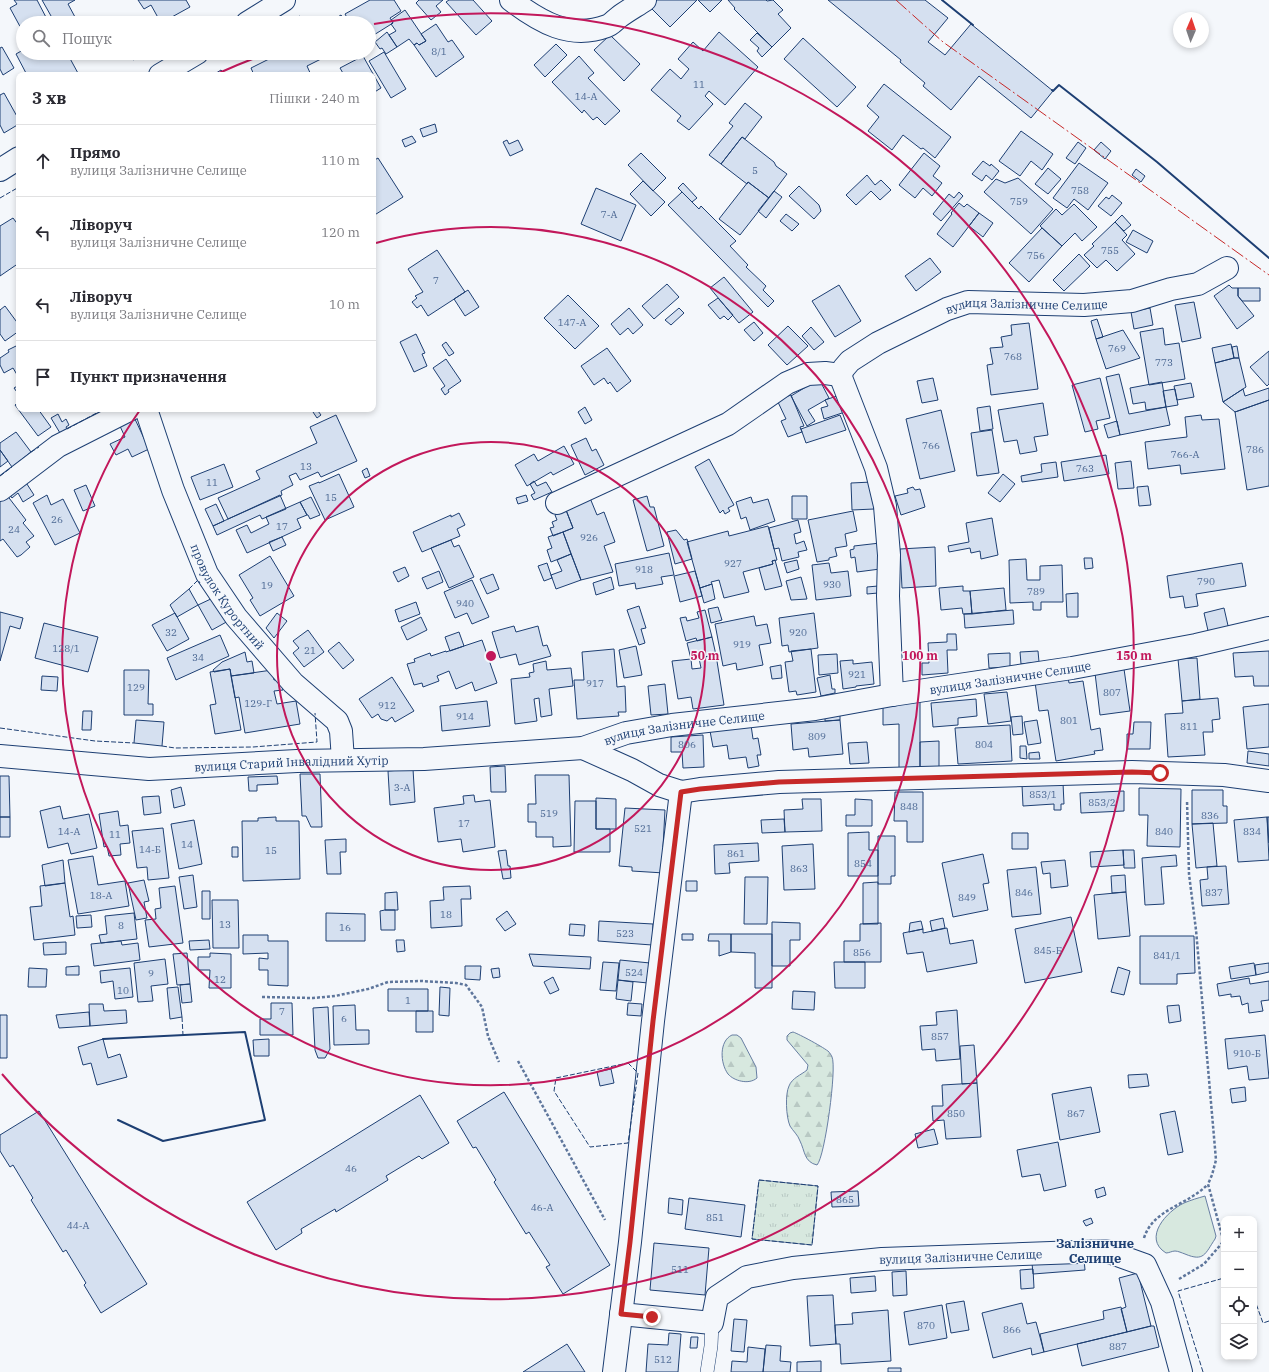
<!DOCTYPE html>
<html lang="uk">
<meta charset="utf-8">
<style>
:root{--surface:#fff;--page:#f7f7f7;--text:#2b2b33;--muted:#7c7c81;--line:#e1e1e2}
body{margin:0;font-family:"IBM Plex Serif",serif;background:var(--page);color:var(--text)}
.controls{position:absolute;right:12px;bottom:12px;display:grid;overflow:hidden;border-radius:8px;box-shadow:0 2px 6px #0003}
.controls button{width:36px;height:36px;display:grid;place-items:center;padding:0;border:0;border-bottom:1px solid var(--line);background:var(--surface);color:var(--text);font:20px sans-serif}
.compass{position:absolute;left:1173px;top:12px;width:36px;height:36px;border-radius:50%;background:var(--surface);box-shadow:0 2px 6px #0003;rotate:2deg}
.stop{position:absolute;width:12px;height:12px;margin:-9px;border:3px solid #c62828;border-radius:50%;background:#fff}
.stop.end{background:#c62828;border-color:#fff;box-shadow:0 1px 4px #0008}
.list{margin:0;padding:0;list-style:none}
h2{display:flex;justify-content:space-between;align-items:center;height:52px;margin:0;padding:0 16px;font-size:17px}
h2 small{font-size:13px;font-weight:400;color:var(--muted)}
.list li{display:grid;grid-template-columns:26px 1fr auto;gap:12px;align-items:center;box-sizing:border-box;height:72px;padding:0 16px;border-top:1px solid var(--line)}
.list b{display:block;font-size:15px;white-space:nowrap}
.list p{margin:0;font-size:13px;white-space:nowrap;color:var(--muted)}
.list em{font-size:13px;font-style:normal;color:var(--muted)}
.icon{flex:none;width:22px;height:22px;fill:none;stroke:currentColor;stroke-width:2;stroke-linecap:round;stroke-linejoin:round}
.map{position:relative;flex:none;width:1269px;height:1372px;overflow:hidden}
.search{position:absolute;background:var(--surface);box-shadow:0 2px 6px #0003;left:16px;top:16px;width:360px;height:44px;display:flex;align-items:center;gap:10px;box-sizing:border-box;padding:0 14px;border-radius:22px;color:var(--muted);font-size:15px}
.panel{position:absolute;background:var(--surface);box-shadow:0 2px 6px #0003;left:16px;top:72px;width:360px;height:340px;border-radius:8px}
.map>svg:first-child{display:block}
.green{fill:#d7e8df;stroke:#687fa3}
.forest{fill:url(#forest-firs);stroke:#687fa3}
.park{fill:url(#park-tufts);stroke:#687fa3}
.building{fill:#d5e0f0;stroke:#1d3f73}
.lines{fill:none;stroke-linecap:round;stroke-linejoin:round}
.service-casing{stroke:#1d3f73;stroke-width:14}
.minor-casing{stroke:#1d3f73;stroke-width:24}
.path{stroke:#5e769c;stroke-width:2.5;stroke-dasharray:3 2;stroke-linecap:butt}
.service{stroke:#f4f7fb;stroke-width:13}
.minor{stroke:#f4f7fb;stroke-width:22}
.fence{stroke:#1d3f73;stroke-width:1;stroke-dasharray:5 2;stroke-linecap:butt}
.wall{stroke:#1d3f73;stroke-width:2}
.power{stroke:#c62828;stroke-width:1;stroke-dasharray:14 3 2 3;stroke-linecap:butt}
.route{stroke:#c62828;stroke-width:5}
.ring{fill:none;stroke:#c2185b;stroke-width:2}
.labels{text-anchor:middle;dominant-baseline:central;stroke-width:3;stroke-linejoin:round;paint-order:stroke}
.number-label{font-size:10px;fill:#4b6792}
.street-label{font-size:12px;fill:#1d3f73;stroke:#f4f7fb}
.neighbourhood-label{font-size:13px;font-weight:bold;fill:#1d3f73;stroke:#f4f7fb}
.centre{fill:#c2185b;stroke:#f4f7fb;stroke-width:2}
.ring-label{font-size:12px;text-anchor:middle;font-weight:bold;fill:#c2185b;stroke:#f4f7fb;stroke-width:3;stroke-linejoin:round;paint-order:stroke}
</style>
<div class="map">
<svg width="1269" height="1372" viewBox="0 0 1269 1372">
<defs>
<pattern id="forest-firs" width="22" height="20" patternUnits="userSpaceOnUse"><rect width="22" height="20" fill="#d7e8df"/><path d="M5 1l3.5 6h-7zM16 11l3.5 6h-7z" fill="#b8c8c3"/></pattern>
<pattern id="park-tufts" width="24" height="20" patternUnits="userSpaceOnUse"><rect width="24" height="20" fill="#d7e8df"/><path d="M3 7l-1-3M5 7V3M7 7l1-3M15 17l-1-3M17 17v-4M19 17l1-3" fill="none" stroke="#b8c8c3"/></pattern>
</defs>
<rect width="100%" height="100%" fill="#f4f7fb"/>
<path class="green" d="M1205,1196l11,40 -1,3c-10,15 -11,23 -30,15 -3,-1 -7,-3 -10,-3 -3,0 -6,2 -9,2 -24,-15 1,-42 18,-50 7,-3 14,-5 21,-7z"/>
<path class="forest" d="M793,1032c6,2 32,16 36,20 0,0 3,4 3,5 5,10 -7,100 -15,108 -13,-3 -12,-14 -17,-24 -2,-6 -7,-10 -10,-15 -4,-9 -5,-32 -1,-40 3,-8 12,-11 18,-16l1,-5 -21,-25v-4l3,-3z
M732,1035h5l4,3 15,29 1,11c-8,7 -23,3 -29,-4 -8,-11 -9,-33 4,-39z"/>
<path class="park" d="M759,1180l59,6 -6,59 -60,-6z"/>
<path class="building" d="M14,0h23l12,23h-26v9l-13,-24 7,-4z
M42,0h33l-7,4 7,13 -11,6h-9z
M138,0h48l4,7 -29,16 -10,-18 -7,4z
M370,0h24l7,11 -11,7 3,5 -24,15v-15h-19l-5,-9z
M419,0h24l-7,6 5,6 -10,8 -15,-17z
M449,0h24l19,21 -16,14 -30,-33z
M653,0h44l-27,27 -22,-22z
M698,0h24l-12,12z
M728,0h38l1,1 6,-1 10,10 -5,4 13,14 -19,19 -38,-38 1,-1z
M828,0h97l23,18 -20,24 17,13 26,-31 82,67 -22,27 -52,-42 -28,34 -28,-24 2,-3 -25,-21 1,-2z
M405,10l21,31 -7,4 -2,-2 -3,2 -5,-6 -12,8 -8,-12 7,-4 -5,-7 2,-1 -2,-3z
M341,15l5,8h-18z
M300,16l4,7h-18z
M436,24l12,18 4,-2 12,17 -28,20 -22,-32 3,-2 2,2 7,-4 -5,-7z
M387,32l10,15 -11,7 -4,-6 -2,1 -5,-7z
M719,32l39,35 -33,38 -16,-14 -4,5 8,8 -24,26 -12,-9 4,-5 -30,-26 19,-21 11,10 8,-10 -11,-10 15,-17 10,9z
M757,33l15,14 -10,10 -5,-6 2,-3 -9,-8z
M373,35l2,5 -6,4v-6z
M610,35l30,29 -16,17 -30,-31z
M803,38l53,49 -19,20 -53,-48z
M556,44l11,11 -22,22 -11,-12z
M2,47l12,21 -11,7 -3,-6v-21z
M23,50v3h44l12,22h-41l-1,-2 -4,2h-6l-11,-21z
M384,52l22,37 -15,9 -22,-37z
M128,53h17l-12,7z
M276,53h45l2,5 -16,8 4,9h-57l-3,-7 26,-13z
M363,56l18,32 -8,5v-18h-29l-4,-7z
M579,56l15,17 -6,5 32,33 -15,14 -8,-8 -4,3 -9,-10 -2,3 -30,-31z
M221,70l4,5h-12z
M884,84l67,53 -16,21 -12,-10 -2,1 -18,-14 -11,15 -24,-19 11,-14 -12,-11z
M4,93l15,27v4l-15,9 -4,-8v-30z
M745,103l17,14 -17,22 -3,-2 -21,27 -12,-9 24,-29 -4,-3z
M435,124l2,8 -14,5 -3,-8z
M1021,131l32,23 -11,16 -11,-9 -11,15 -21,-15z
M412,136l4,6 -11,5 -3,-7z
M742,137l32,25 2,4 11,8 -18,24 -21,-16 -1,2 -26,-20z
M507,140l2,4 9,-4 5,10 -13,6 -7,-14z
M1078,142l8,6 -11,16 -9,-6z
M1101,142l10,9 -6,8 -11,-9z
M641,153l25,25 -13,13 -25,-26z
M924,153l16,13 -7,10 9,7 -10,13 -9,-8 -8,10 -16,-13z
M378,158l25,39 -30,19v-55z
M983,161l7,5 1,-2 8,7 -7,9 -6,-5 -4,6 -10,-7z
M1079,163l29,20 -20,27 -14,-11 -7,9 -14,-10z
M1048,168l13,11 -13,15 -13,-10z
M1136,169l9,7 -4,6 -9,-7z
M867,175l8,10 6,-5 10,10 -11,10 -9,-9 -15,14 -10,-10z
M1018,178l35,31 -22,25 -47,-42 12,-13 9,4z
M643,181l22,21 -14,14 -21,-22z
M748,182l21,16 -29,37 -21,-16z
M683,183l14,15 -5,4 -14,-14z
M799,186l20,19 2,6 -7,8 -25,-23z
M596,188l40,17 -15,36 -40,-17z
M774,191l8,6 -16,21 -8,-7z
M682,192l17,17 2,-3 35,35 -6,5 18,19 -2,2 20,19 -3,4 11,11 -6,6 -100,-102z
M959,192l4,4 -22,25 -8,-7 16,-20 5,4z
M1112,195l10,8 -11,13 -13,-10 8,-9 3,2z
M959,203l5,4 3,-3 12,9 -26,34 -16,-13 15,-20 -1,-1z
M1074,204l23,23 -15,14 -7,-8 -13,13 -22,-20 16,-17 6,6z
M979,213l14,10 -10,14 -14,-11z
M786,214l13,10 -7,7 -12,-10z
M1122,215l9,10 -7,6 -9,-9z
M13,218l6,8v37l-19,13v-50z
M1115,222l12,13 -5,5 13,14 -18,17 -11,-11 -9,8 -13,-13 10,-9 -2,-2z
M1042,228l20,18 -33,36 -20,-19z
M1133,230l20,11 -6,12 -21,-11z
M437,250l28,42 -37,24 -7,-11 -4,3 -5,-6 5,-4 -2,-2 8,-4 -15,-23z
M1079,254l11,12 -26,25 -11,-11z
M930,258l11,14 -25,19 -11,-15z
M724,277l29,35 -14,11 -29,-35z
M667,284l12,13 -25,22 -12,-13z
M839,285l22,36 -26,16 -23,-36z
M1229,285l3,3h6v8l16,20 -17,13 -23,-33z
M1238,288h22v13h-18l-4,-5z
M468,290l11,17 -14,9 -11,-17z
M568,295l31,31 -24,23 -31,-31z
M718,298l15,17 -5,5 -4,-4 -4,3 -12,-14z
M1194,302l7,36 -19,4 -7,-37z
M5,306l14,19v6l-14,10 -5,-7v-24z
M629,308l14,17 -10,9 -5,-6 -8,7 -9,-11z
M679,308l5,5 -13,12 -6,-5z
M1150,308l3,17 -19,4 -3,-17z
M1097,319l6,18 -7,2 -5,-18z
M754,322l9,11 -9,8 -10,-11z
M1029,323l9,66 -47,6 -4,-30 6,-1 -3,-16 13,-1 -2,-10 11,-2 -1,-10z
M788,326l20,20 -21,19 -19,-20z
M811,327l13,15 -10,8 -12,-14z
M1163,328l2,17 14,-2 6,36 -36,6 -9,-53z
M1123,330l17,28 -34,11 -10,-30z
M416,334l9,19 -3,1 5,12 -13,6 -14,-30z
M446,342l8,11 -5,3 -7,-11z
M1231,344l3,14 -19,5 -3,-15z
M16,346l2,3h1v29l-6,-10 -9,5 -4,-8v-7l9,-6 -1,-2z
M1237,346l2,12h-5l-2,-11z
M607,348l24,33 -14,11 -7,-10 -2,2 -4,-6 -10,7 -13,-19z
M1269,351v33l-2,2 -17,-19z
M1234,358h5l7,29 -23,15 -8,-39z
M446,359l15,22 -13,9 1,2 -4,3 -4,-6 4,-3 -12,-18z
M1119,374l10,40 37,-7 4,18 -50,10 -14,-58z
M933,378l5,22 -16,3 -5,-22z
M1100,378l10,40 -14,3 2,8 -13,3 -13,-47z
M819,379l10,19 -21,12 7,11 -8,5 -16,-30z
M1162,382l4,25 -20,3 -1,-8 -12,2 -3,-16z
M1191,383l3,14 -17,3 -3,-14z
M19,385v10l-5,-7z
M1269,388v12l-34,12 -12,-10 20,-13 2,7z
M1175,389l3,16 -12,2 -3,-16z
M791,395l13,31 -4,1 2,5 -14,5 -7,-16 5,-2 -9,-19z
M840,395l5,17 -21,7 -3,-11 7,-2 -3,-6z
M1269,400v86l-22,4 -12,-78z
M19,402v7h19l13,18 -13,9 -23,-31z
M1043,403l5,32 -14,2 3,14 -17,3 -3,-14 -13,2 -6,-32z
M990,406l3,23 -13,2 -3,-23z
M585,407l7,13 -7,4 -7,-12z
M311,409h11l-4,2 3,4 -4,3z
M941,410l14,61 -35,8 -14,-60z
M58,414l4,8 4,-3 3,6 -3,2 1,2 -7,4 -9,-15z
M336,415l21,46 -36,16 -3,-5 -18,8 -4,-7 -7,3 4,9 -12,6 1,4 -54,24 -10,-21 42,-19 -4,-8 61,-28 -7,-16z
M840,415l6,15 -40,13 -5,-14z
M1201,415l1,5 17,-1 6,50 -44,5 -1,-9 -32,4 -3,-27 42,-5 -2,-20z
M134,417l15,32 -17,8 -4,-8 -12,6 -6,-11 15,-7 -6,-13z
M1117,421l3,14 -12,3 -4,-13z
M992,430l7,43 -22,3 -6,-43z
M16,432l15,20 -19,15 -12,-17v-7z
M586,438l6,13 4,-2 8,16 -19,10 -14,-30z
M564,446l10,18 -21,11 -2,-3 -24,14 -12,-21 19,-11 4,7z
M0,450l8,11 -8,6z
M1106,455l3,19 -45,7 -3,-19z
M709,459l25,46 -6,3 2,3 -5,3 -2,-4 -3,3 -25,-46z
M1131,461l3,27 -16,1 -3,-26z
M1056,462l2,15 -36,5 -1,-6 21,-4 -1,-8z
M224,464l9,23 -33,13 -9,-23z
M367,468l3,8 -5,2 -3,-7z
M339,474l15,33 -29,13 -16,-34 10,-4v1z
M1003,474l12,10 -15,18 -12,-9z
M25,481l9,14 -11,7 -5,-9 -6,5 -4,-6z
M534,481l3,5 9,-4 6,10 -18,8 -3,-5 4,-2 -5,-9z
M872,482l2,27 -22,1 -1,-27z
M86,485l9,21 -12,5 -9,-21z
M1148,486l3,19 -12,1 -2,-19z
M913,487l2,3 5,-1 5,18 -24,8 -6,-19 13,-3 -1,-4z
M6,494l20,26 -3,3 11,13 -8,6 4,5 -9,8 -4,2 -14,-18 -3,2v-42z
M47,495l4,10 12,-6 17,34 -25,12 -22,-42z
M280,495l6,14 -24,10 -2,-4 -43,20 -4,-9z
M526,495l2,6 -10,3 -2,-6z
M647,496l3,11h4l10,39 -17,5 -14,-51z
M792,496h15v23h-15z
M311,497l9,18 -10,4 -2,-4h-1l-7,-13z
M751,497l2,6 15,-4 7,22 -25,9 -4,-13 -5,2 -5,-17z
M590,498l7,17 7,-3 11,30 -11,4 9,26 -32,8 -18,-48 10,-4 -7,-18z
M300,502l7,13 -10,4 4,9 -54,25 -11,-23 11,-5 4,8 18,-9 -3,-7z
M216,504l8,17 -11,5 -8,-17z
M566,510l7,18 -20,8 -3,-8 4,-1 -2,-5 5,-2 -2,-5z
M853,511l4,20 -12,3 2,12 -12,2 2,8 -8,2v2l-12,2 -9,-42z
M459,513l6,12 -8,4 3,7 -38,16 -9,-20 38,-17v2z
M992,518l6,37 -17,4 -1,-8 -9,2 -1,-5 -21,4 -1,-6 21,-4 -3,-19z
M798,520l3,12 -7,2 2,10 8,-3 3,9 -9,2 1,5 -17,4 -3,-13 -5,1 -5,-21z
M768,526l9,34 -5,1 1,3 -30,8 6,20 -25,6 -5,-18 -8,2 1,2 -12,4 -13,-46 41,-11 1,5z
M676,530l8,10 3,-1 5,20 -17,5 -8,-32z
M563,532l8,22 -20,8 -4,-12 5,-2 -4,-11z
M282,537l4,8 -13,6 -4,-9z
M451,540l3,7 5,-2 15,32 -25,11 -18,-40z
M880,543v26l-23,3 -2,-15 -4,1 -1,-8 4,-1v-3z
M935,547l1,39 -34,2 -2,-39z
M669,553l5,22 -13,2 2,7 -27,5 -1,-6 -16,3 -4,-22z
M571,554l10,26 -25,9 -5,-14 11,-4 -5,-11z
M270,556l24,40 -34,20 -10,-16 3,-2 -14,-23z
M1084,558h8l1,10 -8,1z
M1026,559l1,21h13v-14l22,-1 1,37h-22v8h-8v-8l-23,1 -1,-43z
M775,560l7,26 -17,4 -6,-22 14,-4 -1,-3z
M797,560l2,9 -12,4 -3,-10z
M547,563l5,15 -8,3 -6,-15z
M829,563l2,10 17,-2 3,25 -35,4 -4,-35z
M1242,563l4,23 -50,8 2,12 -13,2 -2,-12 -13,2 -3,-22z
M405,567l4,9 -11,6 -5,-10z
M439,571l4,11 -16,7 -5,-11z
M695,571l7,25 -22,6 -6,-26z
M493,574l6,15 -12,5 -7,-15z
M611,577l3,12 -18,6 -3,-12z
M801,577l6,22 -16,1 -5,-19z
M472,580l17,37 -17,7 -5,-11 -12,5 -11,-26z
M712,584l3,15 -11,4 -4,-15z
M878,586v7l-11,1v-7z
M963,586v5h7l2,23h-9l-1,-6 -21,2 -2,-22z
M1004,588l2,22 -34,4 -2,-23z
M189,589l9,16 -21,12 -7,-12z
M1078,593v24h-11l-1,-23z
M215,597l15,23 -18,10 -14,-25z
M416,602l4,12 -21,8 -4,-12z
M639,606l7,22 -5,1 4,14 -6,2 -12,-35z
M718,607l4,13 -11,3 -3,-14z
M1224,608l5,22 -20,5 -5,-22z
M705,610l7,27 -15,4 -1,-3 -10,3 -6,-23 6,-1 1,4 12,-3 -2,-6z
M1013,610l1,14 -49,4 -1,-14z
M0,612l23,6 -3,11 -10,-3 -10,35z
M175,613l14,26 -22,12 -15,-26z
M277,613l10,8 -13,17 -8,-10z
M814,613l4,35 -29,4 -1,-7 -6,1 -3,-28z
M754,616l2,10 11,-2 4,19 -12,2 4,20 -26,5 -1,-7 -13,3 -8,-42z
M421,617l6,13 -20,10 -6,-13z
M44,623l54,14 -10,35 -53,-14z
M514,626l2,6 22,-6 5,20 4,-1 4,11 -32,9 -3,-11 -16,4 -8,-26z
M308,630l16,22 -20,15 -11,-14 6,-5 -6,-7z
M459,632l5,14 -14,5 -5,-14z
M947,634h9l1,16h-10l1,23 -26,2v-12h7l-1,-20 19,-1z
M220,635l9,21 -53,24 -9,-22z
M712,637l4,18 -25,4 -4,-16z
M482,640l15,43 -22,8 -3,-9 -16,7 -7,-18 -12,5 2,5 -16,6 -1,-4 -8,2 -7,-21 8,-2 -1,-3 16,-6 1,3 15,-5v1z
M339,642l15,18 -11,9 -15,-18z
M636,646l6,29 -18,3 -5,-28z
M614,649l3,38 8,-1 1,26h-8l1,4 -42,3 -3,-39h10l-2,-28z
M811,649l5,43 -19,3 -1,-4 -7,1 -4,-30 8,-1 -2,-10z
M1038,651l1,11 -18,2 -1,-12z
M1269,651v35h-15l-1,-10 -18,1 -2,-24z
M245,652l2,10 5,-1 2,12 -23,3 -1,-7 -16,3 -1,-2 9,-8z
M1010,653v14l-21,1 -1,-14z
M837,654l1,19 -19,2 -1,-20z
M716,655l8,50 -31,4 -2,-12 -13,2 -6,-38 19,-2 1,10 9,-1 -2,-10z
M1197,658l3,41 -18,2 -4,-42z
M853,660v4l19,-2 2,22 -18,2v1l-13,2 -3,-28z
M546,661l1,9 24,-2 2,18 -24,3 3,26 -11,2 -2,-19 -5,1 3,22 -22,3 -4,-45 19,-2 -1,-4 5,-1 -1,-8z
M781,665l1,13 -10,1 -2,-12z
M230,669l11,61 -26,4 -5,-29 6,-1 -6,-32z
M1124,669l6,42 -30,4 -5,-42z
M124,670h25l-1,34h5v11h-29z
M272,670l2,10 7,-1 2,11 -9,1 3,13 19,-3 4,23 -55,9 -6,-36 -4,1 -4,-22z
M830,675l2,14h3v4l-14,3 -4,-18z
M42,676l16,1 -1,14 -16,-1z
M392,677l22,34 -19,11 -3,-5 -5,4 -6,-2 -3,-5 -6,4 -13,-19z
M1068,677l1,6 14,-2 8,49 9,-2 3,22 -9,1 1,3 -39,7 -8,-51 -9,1 -4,-29z
M665,684l3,30 -17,1 -3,-29z
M1007,692l4,29 -23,3 -4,-30z
M1218,698l2,21 -8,1 1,12h-10l2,23 -37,2 -3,-43 18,-1 -1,-12z
M976,699l1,17 -19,2v7l-25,2 -2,-24z
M920,700v67l-21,1v-44l-16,1v-20z
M487,701l3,25 -48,5 -2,-25z
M1269,704v43l-22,2 -4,-42z
M83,711h9l-1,19h-9z
M840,711v9l-15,1v-9z
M1022,716l1,18 -10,1 -2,-18z
M136,720l28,2 -2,24 -28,-3z
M840,720l3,34 -34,3 -1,-9 -15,2 -2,-26z
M1037,720l4,23 -13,2 -4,-23z
M1134,722h17l-1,27h-23v-15h6z
M751,725l2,14 5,-1 3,17h-4l2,11 -11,2 -2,-11 -17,2 -2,-14 -14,2 -3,-16z
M1010,725l2,36 -54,3 -3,-36z
M703,735l1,32 -21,1 -1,-16h-11v-15z
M939,741v26h-19v-25z
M867,742l2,21 -19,1 -2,-21z
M1020,746h6l1,13 -7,-1z
M1248,751l21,3v12l-22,-3z
M1039,752l1,7h-11v-6z
M505,766l1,26h-15l-1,-25z
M413,769l2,33 -25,3 -2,-34z
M300,774h20l2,53h-11l-5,-11h-4z
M535,775h34l2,71 -18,1v-10h-17v-15h-8v-18h8z
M0,776h9l1,41h-10z
M277,776l1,8 -21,1v6h-8l-1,-14z
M1063,783l1,21h-3v6h-7v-6l-31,2 -1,-21z
M181,787l4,18 -11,3 -3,-18z
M1139,788l42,1 -1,58 -33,-1 1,-31h-9z
M1192,790h31v16h4v17l-35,1z
M1124,791v20l-43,2 -1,-20z
M895,792h28v50h-16v-21h-13z
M474,795l1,7 15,-2 5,47 -32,5 -2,-13 -23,3 -4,-34 30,-4 -1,-8z
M159,796l2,17 -17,2 -2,-18z
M596,798l20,1v30h-20z
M802,799h19l1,32 -37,1 -1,-22 19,-1z
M855,799l17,1v26h-26v-11h9z
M575,801h21v28h14v23h-36z
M60,806l3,13 26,-5 8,34 -26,6 -3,-11 -20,5 -8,-37z
M625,808l40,2 -2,37h3l-2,26 -32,-2v-4l-13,-1z
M118,811l2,15 8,-1 2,18 -10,1 1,11 -12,1 -2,-10 -3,1 -5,-33z
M0,817h10v20h-10z
M276,817v4h23l1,58 -57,2 -1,-60h16v-3z
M1267,817l2,43 -31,2 -4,-42z
M1267,817h2v26z
M784,819l1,13 -23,1 -1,-13z
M194,820l8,44 -23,5 -8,-45z
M1213,823l4,43 -21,2 -4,-44z
M163,828l6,50 -21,2 -1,-13 -10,1 -5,-37z
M869,832v18h9v26h-30v-43z
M1012,833h16v16h-16z
M878,836h17v40h-4v8h-13z
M346,839v13h-6l1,22h-14l-2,-34z
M758,843l1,18 -30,2 1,10 -15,1 -1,-29z
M813,844l2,45 -31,1 -2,-44z
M232,847h6v10h-6z
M506,850l2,16h2l1,12 -8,1 -5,-28z
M1123,850h11l1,18h-11z
M1123,850l1,15 -33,2 -1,-15z
M983,854l6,29 -6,1 5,26 -35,7 -11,-54z
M1176,855l1,11 -16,1 3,37 -19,1 -3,-47z
M93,856l5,29 27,-4 4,25 -51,8 -10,-54z
M63,860l2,23 -20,3 -3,-21z
M1065,860l3,26 -17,2 -1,-15 -7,1 -2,-12z
M1226,866l3,38 -27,2 -2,-26 8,-1 -1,-12z
M1036,867l5,47 -29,3 -5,-47z
M193,875l4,32 -13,2 -5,-32z
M1125,875l1,17 -14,1 -1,-17z
M745,877h23l-1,47h-23z
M144,880l5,21 -5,1 3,16 -11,2 -8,-37z
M686,881h11v10h-11z
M878,882v42h-15v-41z
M65,883l5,34 3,-1 2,19 -41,5 -4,-33 12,-1 -2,-20z
M175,886l8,57 -34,4 -4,-27 11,-1 -1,-10 6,-1 -2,-20z
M470,886l1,13h-10l1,27 -31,2 -1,-27 14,-1 -1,-13z
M202,891h8v28h-8z
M397,892l1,18h-13v-17z
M1126,892l4,44 -32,3 -4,-44z
M212,900h26l1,48h-26z
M385,910h10v20h-14l-1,-19z
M507,911l9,13 -11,7 -9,-12z
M134,913l3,26 -36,4 -2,-8 8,-1 -2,-18z
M326,913l39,1v27h-39z
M91,915l1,12 -15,1 -1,-12z
M1071,917l11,55 -57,11 -10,-54z
M943,918l2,10 -13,3 -2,-10z
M599,921l54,3 -1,21 -54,-4z
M921,921l2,8 -14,3 1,-9z
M772,922l28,1v17h-10v26h-18z
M881,923v39h-37v-21h16v-17z
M570,924l15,1 -1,11 -15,-1z
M947,928l3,16 23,-4 4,23 -50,9 -4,-20 -16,2 -4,-21 20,-4v4z
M682,934h11v6h-11z
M709,934h22v18l-12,4v-15h-11z
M731,934h41v54h-17v-35l-24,-1z
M243,935h25v6h20v45l-20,-1v-15h-9v-12l9,1v-6l-25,1z
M1140,936h54l1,37 -18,1v10h-37z
M209,940l1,9 -20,1 -1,-9z
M396,940h8l1,11 -8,1z
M121,941l1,4 16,-2 2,17 -46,6 -3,-22z
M66,942v12l-22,1 -1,-12z
M187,953l3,31 -13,1 -4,-31z
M210,953l21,1v34h-22l1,-18h-12v-13h12z
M529,954l62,3 -1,12 -57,-3z
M165,959l3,25 -17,2 2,15 -15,1 -4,-39z
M620,960l30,3 -2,20 -30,-3z
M603,962l16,1 -3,28 -16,-1z
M834,962h31v26h-30z
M1254,963l2,12 -25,4 -2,-12z
M1269,963v9l-13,3 -1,-10z
M79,966v9h-13v-8z
M465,966h16l-1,14 -15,-1z
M1118,967l12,4 -6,24 -13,-3z
M29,968l18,1 -1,18h-18z
M130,968l3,29 -18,2 -2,-18 -12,2 -1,-12z
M499,968l1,9 -7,1 -2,-9z
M553,977l6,13 -9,4 -6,-12z
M1249,978l1,6 19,-3v19l-8,1 2,10 -14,2 -1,-10 -6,2 -2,-9 -9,1v-3l-12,2 -2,-12z
M618,980l15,2 -2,19 -15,-2z
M190,984l2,18 -10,1 -2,-18z
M178,987l4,30 -12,2 -3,-31z
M440,987l10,1 -1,28 -10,-1z
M388,989h40v22h-40z
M793,991l22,1 -1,18 -22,-1z
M271,1003h21l1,32h-33v-16h11z
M628,1003l14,1 -1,12 -14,-1z
M89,1004h14l1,7 22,-1 1,13 -37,3z
M355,1005l1,25h13v14l-35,1 -1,-39z
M1179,1005l2,16 -12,2 -2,-17z
M328,1007l2,42 -5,9h-7l-3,-8 -2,-42z
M957,1010l3,49 -24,2 -1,-12 -13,1 -2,-24 17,-1 -1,-13z
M416,1011h17v21h-17z
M89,1012l1,14 -31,2 -3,-13z
M0,1015h7v43h-7z
M1265,1035l4,43 -20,2 -2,-14 -19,3 -3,-30z
M103,1039l5,19 12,-4 7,23 -30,8 -6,-22 -8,2 -5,-18z
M269,1039v17h-15l-1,-16z
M974,1045l3,38 -15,1 -2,-38z
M611,1069l3,14 -14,3 -3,-14z
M1147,1074l2,12 -20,2 -1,-13z
M977,1083l4,54 -35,2 -2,-19 -11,1 -1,-15h11l-1,-21z
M1091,1087l9,45 -40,8 -8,-46z
M1245,1087l1,14 -14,2 -2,-14z
M504,1092l106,173 -47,29 -17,-27 4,-2 -21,-33 -3,2 -32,-52 2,-2 -20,-33 -3,1 -16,-27z
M420,1095l29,48 -27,16 -3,-3 -33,20 2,4 -52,32 -1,-3 -34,20 1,4 -26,17 -29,-48z
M39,1111l108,173 -46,29 -17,-28 2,-2 -20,-33 -3,2 -32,-52 2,-2 -20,-33 -3,2 -10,-16v-16z
M1175,1111l8,41 -15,3 -8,-41z
M934,1129l4,15 -20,4 -3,-14z
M1058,1142l8,44 -22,5 -4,-17 -18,3 -5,-27z
M1104,1187l2,8 -9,3 -2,-8z
M858,1191l1,15 -27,1 -1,-15z
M669,1198l14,2 -1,15 -14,-2z
M689,1198l56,7 -4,32 -56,-8z
M1091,1218l2,5 -7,3 -3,-5z
M654,1243l55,5 -4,47 -55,-5z
M1084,1259l1,11 -52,4 -1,-11z
M1033,1269l1,19 -13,1 -1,-19z
M906,1271l1,24 -14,1 -1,-24z
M1138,1273l13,53 -24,6 -6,-23 5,-2 -7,-29z
M875,1276l1,15 -25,2 -1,-15z
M833,1295l3,49 -26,2 -3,-50z
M964,1301l5,29 -18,3 -5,-29z
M1022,1303l5,21 9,-2 8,30 -12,3 -1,-7 -38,10 -11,-45z
M942,1305l5,33 -38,7 -5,-33z
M1121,1307l6,25 -83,20 -4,-18 64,-15 -1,-8z
M888,1310l3,51 -50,3 -1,-20h-4l-1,-19 18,-1 -1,-11z
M734,1319l13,1 -3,32 -13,-1z
M1151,1326h3l5,21 -77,19 -5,-22z
M669,1333l12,1 -3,38h-32l2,-28 20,1z
M691,1337h7l-1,11h-7z
M567,1344l18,28h-62z
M766,1345l15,1 -1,15 11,1 -1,10h-27z
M748,1347l17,2 -2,23h-32l1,-11 15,1z
M821,1361v11h-24v-10z
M888,1368h13v4h-13z"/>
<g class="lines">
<g class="service-casing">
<path id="service" d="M707,1372l4,-26 1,-23"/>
</g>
<g class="minor-casing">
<g id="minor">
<path d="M511,0c29,22 59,40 96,26 4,-1 8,-6 12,-9 8,-6 17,-11 26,-17"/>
<path d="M247,23l37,-23"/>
<path d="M160,75l37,-22"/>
<path d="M0,170l19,-12"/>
<path d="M840,375l36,93 9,38 4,49 -1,41 4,99"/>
<path id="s1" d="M146,409l27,81 34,84 29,43 57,66 44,38 4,10 2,29"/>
<path d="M0,490l58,-44 73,-37"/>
<path id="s2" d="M557,503l171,-79 59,-41 21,-9 17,-1 15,2 4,-7 6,-7 28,-18 69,-34 21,-7 116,3 48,-4 39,-12 27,-5 29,-16"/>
<path d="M583,748l49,22 27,15 22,7 19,-3 79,-7 353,-10 92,3 45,6"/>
<path id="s3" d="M0,756l149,13 148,-8 127,-2 159,-11 43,-15 46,-8 143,-16 77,-14 180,-27 124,-23 73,-17"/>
<path id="s4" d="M621,1314l91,9 5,-26 30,-20 46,-9 89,-9 224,-8 39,14 17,37 19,70"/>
<path d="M614,1372l16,-130 23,-221 28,-229"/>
</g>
</g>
<path class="path" d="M262,997l51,1 22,-2 33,-7 20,-7 33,-1 35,2 10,2 16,22 6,29 11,26
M518,1061l87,159
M1144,1238c9,-29 44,-33 63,-53
M1179,1279l25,-15 19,-22v-3l-15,-55 4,-9 4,-15 -20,-230 -7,-56 -2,-74"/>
<use href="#service" class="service"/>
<use href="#minor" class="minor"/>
<path class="fence" d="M0,198l19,-11
M67,429l37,-20
M31,452l8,-5
M0,476l12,-9
M189,589l9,-9 2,3
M0,728l95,13 39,2
M162,746l13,2 78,-1 64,-5 -2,-29
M182,1017l1,18
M628,1063l10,10 -10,70 -38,4 -36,-56 2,-13z
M759,1180l59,6 -6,59 -60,-6z
M1254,1298l9,25 6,-2
M1203,1372l-25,-81 46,-13"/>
<path class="wall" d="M942,0l31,25
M1052,90l1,1 6,-6 98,77 112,96
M103,1039l142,-7 20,88 -102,21 -45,-21"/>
<path class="power" d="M896,0l47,42 326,233"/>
</g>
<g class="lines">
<path class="route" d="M652,1317l-31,-3 9,-72 23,-221 28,-229 19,-3 79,-7 353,-10 28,1"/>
</g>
<g class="ring">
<circle cx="491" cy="656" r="214"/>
<path d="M376 243A429 429 0 1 1 140 410"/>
<path d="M219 73A643 643 0 0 1 266 54M374 24A643 643 0 1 1 2 1074"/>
</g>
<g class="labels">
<g class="number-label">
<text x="439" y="51">8/1</text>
<text x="699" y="84">11</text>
<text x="586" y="96">14-А</text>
<text x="755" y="170">5</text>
<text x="1080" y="190">758</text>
<text x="1019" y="201">759</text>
<text x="609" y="214">7-А</text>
<text x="1110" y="250">755</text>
<text x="1036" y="255">756</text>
<text x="436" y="280">7</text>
<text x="572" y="322">147-А</text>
<text x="1117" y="348">769</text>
<text x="1013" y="356">768</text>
<text x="1164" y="362">773</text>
<text x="931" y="445">766</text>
<text x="1255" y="449">786</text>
<text x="1185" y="454">766-А</text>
<text x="306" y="466">13</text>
<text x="1085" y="468">763</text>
<text x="212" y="482">11</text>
<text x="331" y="497">15</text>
<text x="57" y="519">26</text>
<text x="282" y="526">17</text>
<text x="14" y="529">24</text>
<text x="589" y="537">926</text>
<text x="733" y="563">927</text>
<text x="644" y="569">918</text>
<text x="1206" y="581">790</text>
<text x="832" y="584">930</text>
<text x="267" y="585">19</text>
<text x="1036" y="591">789</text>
<text x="465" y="603">940</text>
<text x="171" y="632">32</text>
<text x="798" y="632">920</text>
<text x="742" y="644">919</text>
<text x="66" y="648">128/1</text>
<text x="310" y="650">21</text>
<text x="198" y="657">34</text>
<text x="857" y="674">921</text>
<text x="595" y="683">917</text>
<text x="136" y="687">129</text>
<text x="1112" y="692">807</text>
<text x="258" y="703">129-Г</text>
<text x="387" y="705">912</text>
<text x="465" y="716">914</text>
<text x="1069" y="720">801</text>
<text x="1189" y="726">811</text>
<text x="817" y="736">809</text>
<text x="687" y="744">806</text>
<text x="984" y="744">804</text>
<text x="402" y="787">3-А</text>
<text x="1043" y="794">853/1</text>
<text x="1102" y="802">853/2</text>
<text x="909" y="806">848</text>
<text x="549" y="813">519</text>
<text x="1210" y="815">836</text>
<text x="464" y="823">17</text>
<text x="643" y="828">521</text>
<text x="69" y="831">14-А</text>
<text x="1164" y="831">840</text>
<text x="1252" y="831">834</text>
<text x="115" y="834">11</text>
<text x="187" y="844">14</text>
<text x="150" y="849">14-Б</text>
<text x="271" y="850">15</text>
<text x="736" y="853">861</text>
<text x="863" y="863">854</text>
<text x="799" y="868">863</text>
<text x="1024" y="892">846</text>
<text x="1214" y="892">837</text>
<text x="101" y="895">18-А</text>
<text x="967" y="897">849</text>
<text x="446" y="914">18</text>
<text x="225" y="924">13</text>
<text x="121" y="925">8</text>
<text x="345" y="927">16</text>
<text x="625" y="933">523</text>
<text x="1048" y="950">845-Е</text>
<text x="862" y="952">856</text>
<text x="1167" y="955">841/1</text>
<text x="634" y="972">524</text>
<text x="151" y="973">9</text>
<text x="220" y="979">12</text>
<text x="123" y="990">10</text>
<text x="408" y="1000">1</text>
<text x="282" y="1011">7</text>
<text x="344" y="1018">6</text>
<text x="940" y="1036">857</text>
<text x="1247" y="1053">910-Б</text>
<text x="956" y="1113">850</text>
<text x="1076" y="1113">867</text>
<text x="351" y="1168">46</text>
<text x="845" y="1199">865</text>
<text x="542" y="1207">46-А</text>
<text x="715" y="1217">851</text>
<text x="78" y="1225">44-А</text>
<text x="680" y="1269">511</text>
<text x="926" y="1325">870</text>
<text x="1012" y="1329">866</text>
<text x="1118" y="1346">887</text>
<text x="663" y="1359">512</text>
</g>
<g class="street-label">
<text stroke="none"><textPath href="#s2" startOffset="523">вулиця Залізничне Селище</textPath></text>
<text stroke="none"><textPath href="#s1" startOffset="206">провулок Курортний</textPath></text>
<text stroke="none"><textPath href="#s3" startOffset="1018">вулиця Залізничне Селище</textPath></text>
<text stroke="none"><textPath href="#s3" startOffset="688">вулиця Залізничне Селище</textPath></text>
<text stroke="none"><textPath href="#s3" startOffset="292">вулиця Старий Інвалідний Хутір</textPath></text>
<text stroke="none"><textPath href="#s4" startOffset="369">вулиця Залізничне Селище</textPath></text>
</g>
<g class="neighbourhood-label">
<text x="1095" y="1243">Залізничне<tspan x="1095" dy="15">Селище</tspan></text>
</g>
</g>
<circle cx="491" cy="656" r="6" class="centre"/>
<g class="ring-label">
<text x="705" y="660">50 m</text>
<text x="920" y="660">100 m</text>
<text x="1134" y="660">150 m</text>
</g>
</svg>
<div class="controls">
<button>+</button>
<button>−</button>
<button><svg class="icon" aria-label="locate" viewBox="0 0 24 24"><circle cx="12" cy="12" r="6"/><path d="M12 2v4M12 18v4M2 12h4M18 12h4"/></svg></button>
<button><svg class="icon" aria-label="layers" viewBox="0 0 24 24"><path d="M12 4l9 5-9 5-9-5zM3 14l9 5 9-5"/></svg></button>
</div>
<svg class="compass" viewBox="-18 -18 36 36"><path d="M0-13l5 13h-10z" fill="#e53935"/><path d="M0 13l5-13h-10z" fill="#7c7c81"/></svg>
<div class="stop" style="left:1160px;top:773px"></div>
<div class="stop end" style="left:652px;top:1317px"></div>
<div class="search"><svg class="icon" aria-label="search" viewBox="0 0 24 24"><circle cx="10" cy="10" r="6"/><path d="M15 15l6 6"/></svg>Пошук</div>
<section class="panel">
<h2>3 хв<small>Пішки · 240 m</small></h2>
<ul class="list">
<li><svg class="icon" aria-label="ahead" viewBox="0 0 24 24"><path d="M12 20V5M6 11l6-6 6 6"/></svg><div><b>Прямо</b><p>вулиця Залізничне Селище</p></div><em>110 m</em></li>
<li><svg class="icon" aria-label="left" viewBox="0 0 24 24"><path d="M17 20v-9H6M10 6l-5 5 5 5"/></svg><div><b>Ліворуч</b><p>вулиця Залізничне Селище</p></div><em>120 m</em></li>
<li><svg class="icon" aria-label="left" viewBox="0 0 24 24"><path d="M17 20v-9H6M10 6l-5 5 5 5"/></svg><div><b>Ліворуч</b><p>вулиця Залізничне Селище</p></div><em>10 m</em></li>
<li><svg class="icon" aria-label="arrive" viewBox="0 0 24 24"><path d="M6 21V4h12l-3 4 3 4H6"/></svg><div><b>Пункт призначення</b></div></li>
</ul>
</section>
</div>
